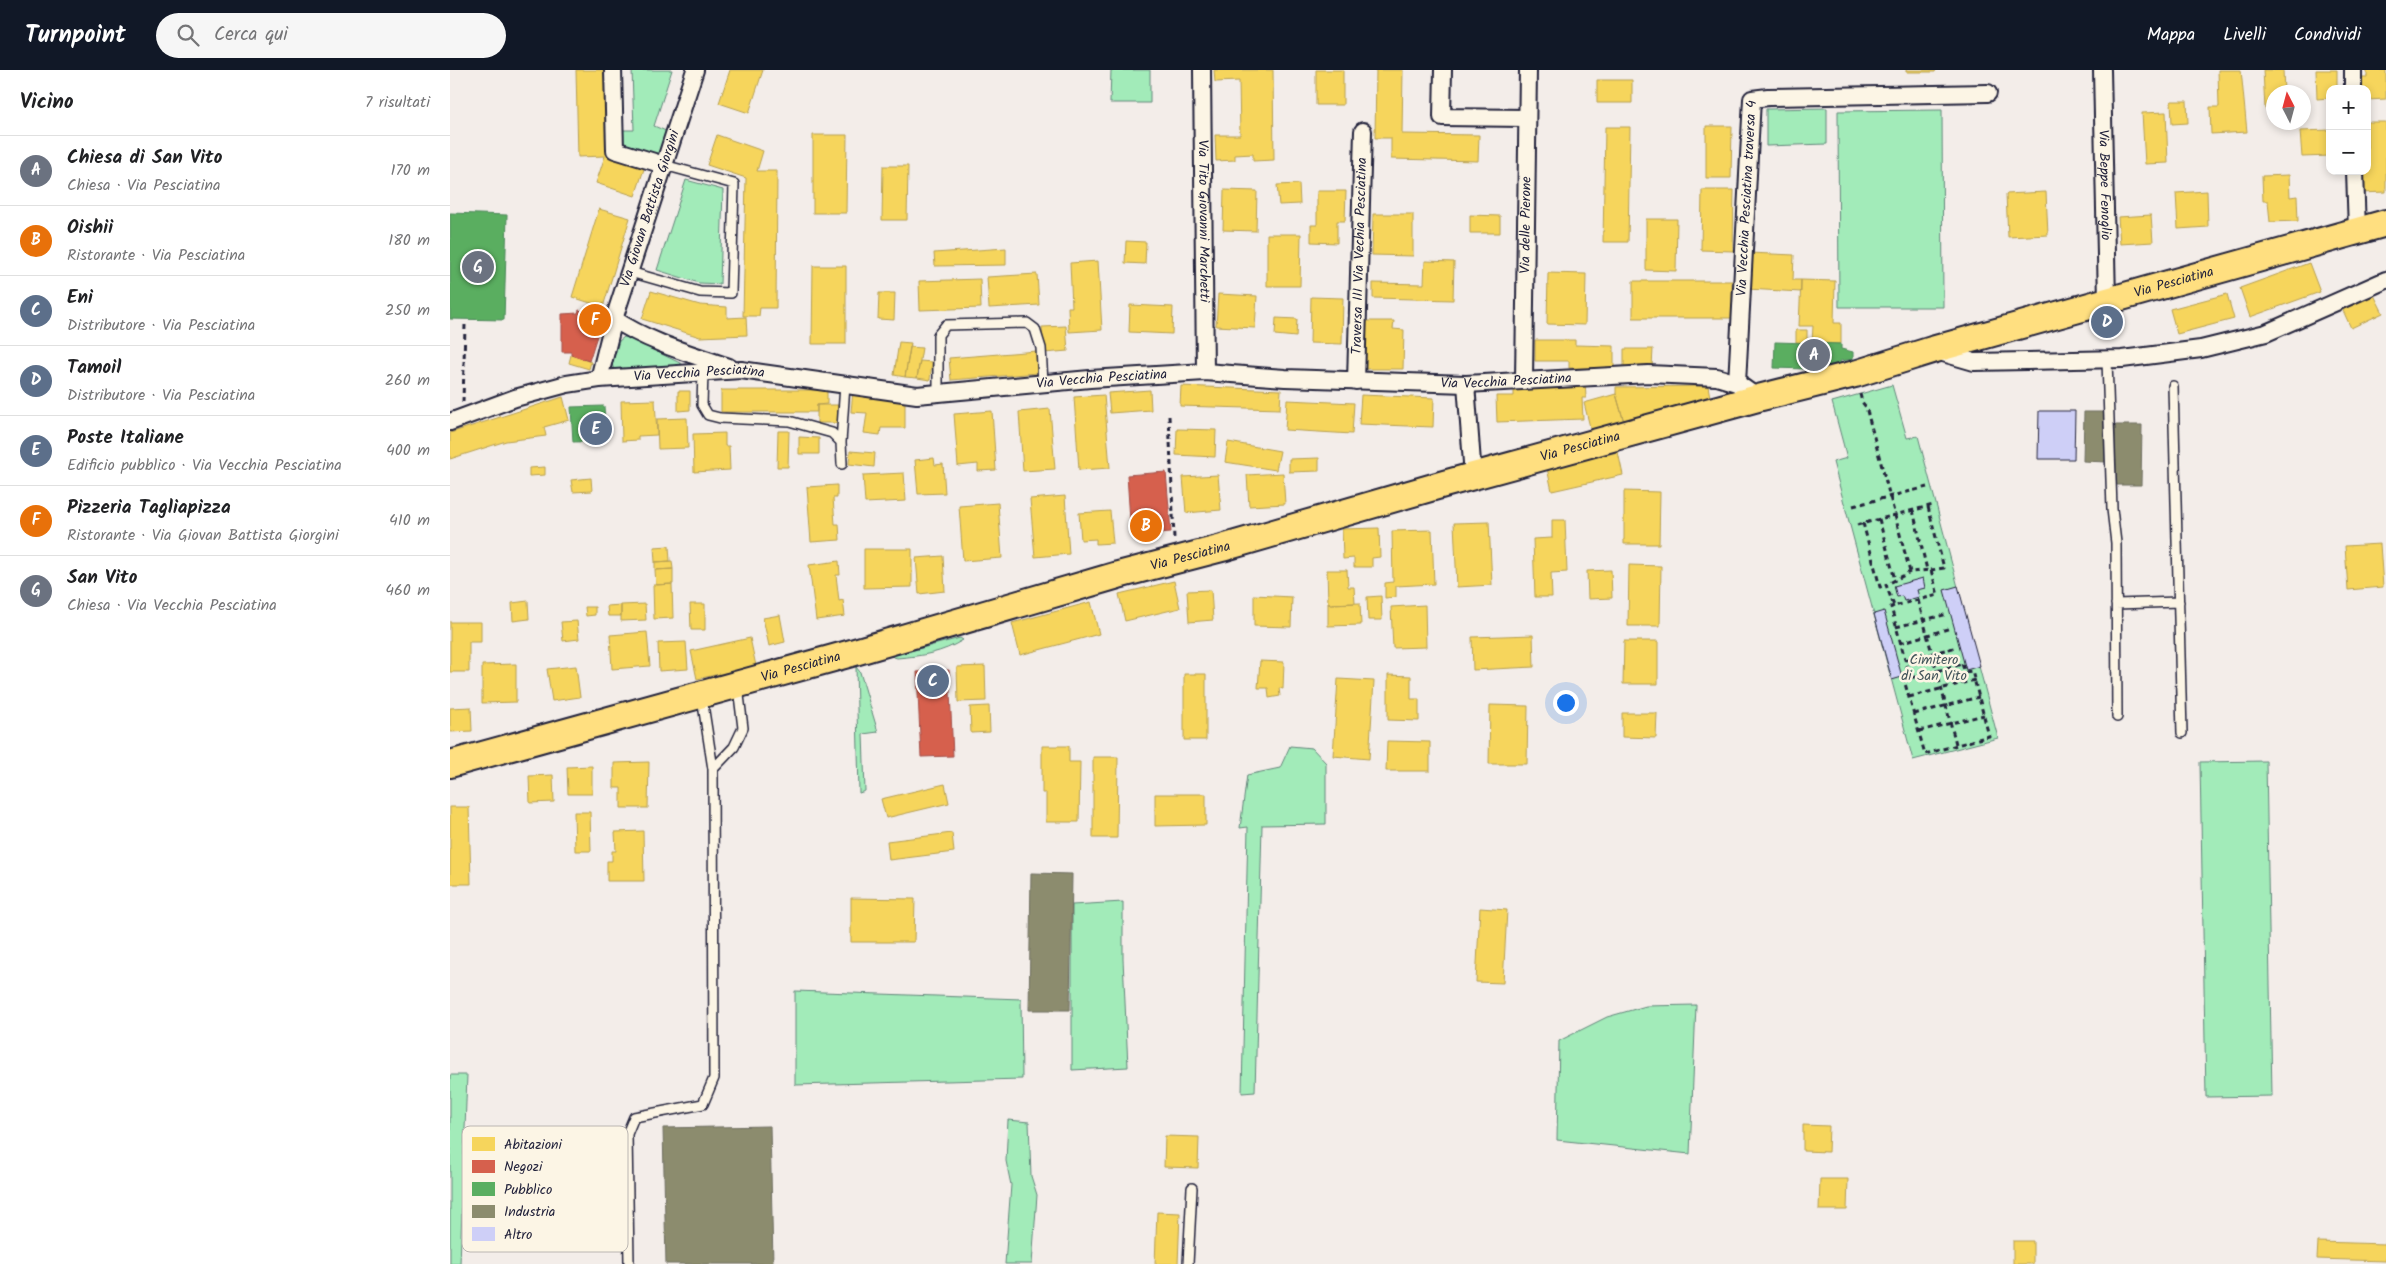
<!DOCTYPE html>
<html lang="it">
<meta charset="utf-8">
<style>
:root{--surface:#fff;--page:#f6f6f6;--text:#202124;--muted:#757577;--line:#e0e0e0;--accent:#111827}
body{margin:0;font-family:Kalam,sans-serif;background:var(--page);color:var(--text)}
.controls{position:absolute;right:15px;top:15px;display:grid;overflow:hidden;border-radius:10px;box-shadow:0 2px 8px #0003}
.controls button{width:45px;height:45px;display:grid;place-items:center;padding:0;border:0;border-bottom:1px solid var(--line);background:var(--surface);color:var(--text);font:25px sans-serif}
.compass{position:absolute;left:1816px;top:15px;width:45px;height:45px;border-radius:50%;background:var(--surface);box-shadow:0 2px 8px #0003;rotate:354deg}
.you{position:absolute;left:1115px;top:632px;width:18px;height:18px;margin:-12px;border:4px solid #fff;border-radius:50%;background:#1a73e8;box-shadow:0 0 0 8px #1a73e833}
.badge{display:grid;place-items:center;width:32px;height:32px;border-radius:50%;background:var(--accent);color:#fff;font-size:16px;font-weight:700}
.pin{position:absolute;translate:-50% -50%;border:2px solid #fff;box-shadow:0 1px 5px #0006}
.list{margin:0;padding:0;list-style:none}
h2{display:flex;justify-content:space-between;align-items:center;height:65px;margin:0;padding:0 20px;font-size:21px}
h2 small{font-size:16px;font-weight:400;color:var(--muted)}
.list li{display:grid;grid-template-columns:32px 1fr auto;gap:15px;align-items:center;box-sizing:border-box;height:70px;padding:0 20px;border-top:1px solid var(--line)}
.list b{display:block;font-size:19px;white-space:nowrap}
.list p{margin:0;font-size:16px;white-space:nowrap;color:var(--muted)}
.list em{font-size:16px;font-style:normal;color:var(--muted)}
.icon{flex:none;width:28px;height:28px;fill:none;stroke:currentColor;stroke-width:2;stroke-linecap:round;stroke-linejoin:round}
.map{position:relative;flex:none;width:1936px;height:1194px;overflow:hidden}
header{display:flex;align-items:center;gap:30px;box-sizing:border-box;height:70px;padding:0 25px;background:var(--accent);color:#fff}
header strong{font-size:24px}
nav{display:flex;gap:28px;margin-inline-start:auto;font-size:18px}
.search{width:350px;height:45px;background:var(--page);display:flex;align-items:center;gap:12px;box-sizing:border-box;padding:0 18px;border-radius:28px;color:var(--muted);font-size:19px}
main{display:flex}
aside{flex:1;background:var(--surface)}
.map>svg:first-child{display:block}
.green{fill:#a2ebb9;stroke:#62867a}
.homes{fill:#f6d55c;stroke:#b69f52}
.shops{fill:#d6604d;stroke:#a04d48}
.public{fill:#5aae61;stroke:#498456}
.industry{fill:#8c8c6e;stroke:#6c6c5f}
.building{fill:#cecff7;stroke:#22223b}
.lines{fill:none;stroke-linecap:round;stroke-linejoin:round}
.service-casing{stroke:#22223b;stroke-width:12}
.minor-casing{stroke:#22223b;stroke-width:20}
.primary-casing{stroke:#22223b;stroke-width:30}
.path{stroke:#22223b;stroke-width:3;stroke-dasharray:5 4;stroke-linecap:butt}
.service{stroke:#fcf5e5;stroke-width:9}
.minor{stroke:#fcf5e5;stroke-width:16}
.primary{stroke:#ffdf80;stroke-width:26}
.labels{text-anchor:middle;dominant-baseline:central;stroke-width:5;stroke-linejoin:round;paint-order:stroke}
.street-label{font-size:14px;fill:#22223b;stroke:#fcf5e5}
.park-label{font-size:14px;fill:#42545a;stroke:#fcf5e5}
.key{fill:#fcf5e5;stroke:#bbb6b2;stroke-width:1}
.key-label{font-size:14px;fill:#22223b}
</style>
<header>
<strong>Turnpoint</strong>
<div class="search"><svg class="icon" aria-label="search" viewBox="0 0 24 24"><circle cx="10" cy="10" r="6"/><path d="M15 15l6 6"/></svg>Cerca qui</div>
<nav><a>Mappa</a><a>Livelli</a><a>Condividi</a></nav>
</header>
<main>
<aside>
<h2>Vicino<small>7 risultati</small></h2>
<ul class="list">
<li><span class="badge" style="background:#6b7280">A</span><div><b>Chiesa di San Vito</b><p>Chiesa · Via Pesciatina</p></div><em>170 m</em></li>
<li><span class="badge" style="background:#e8710a">B</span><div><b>Oishii</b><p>Ristorante · Via Pesciatina</p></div><em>180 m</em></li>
<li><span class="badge" style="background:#5c6f8a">C</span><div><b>Eni</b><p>Distributore · Via Pesciatina</p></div><em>250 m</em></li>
<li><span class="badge" style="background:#5c6f8a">D</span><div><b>Tamoil</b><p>Distributore · Via Pesciatina</p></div><em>260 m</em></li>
<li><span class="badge" style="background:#5c6f8a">E</span><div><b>Poste Italiane</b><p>Edificio pubblico · Via Vecchia Pesciatina</p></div><em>400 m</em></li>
<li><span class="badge" style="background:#e8710a">F</span><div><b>Pizzeria Tagliapizza</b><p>Ristorante · Via Giovan Battista Giorgini</p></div><em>410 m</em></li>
<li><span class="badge" style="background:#6b7280">G</span><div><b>San Vito</b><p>Chiesa · Via Vecchia Pesciatina</p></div><em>460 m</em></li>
</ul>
</aside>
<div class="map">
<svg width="1936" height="1194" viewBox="0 0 1936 1194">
<rect width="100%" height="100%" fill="#f3ede9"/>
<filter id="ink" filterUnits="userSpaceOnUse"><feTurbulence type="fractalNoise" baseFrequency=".02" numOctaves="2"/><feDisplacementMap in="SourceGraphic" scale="10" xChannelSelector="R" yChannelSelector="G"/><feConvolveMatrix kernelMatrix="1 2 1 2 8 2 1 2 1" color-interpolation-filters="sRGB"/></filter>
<g filter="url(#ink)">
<path class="green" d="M182,0h40l-18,56 12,5 -7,26 -38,-10v-17h13z
M661,0h39v33h-40z
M1377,38v36l-61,2v-37z
M1492,40l1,197h-104l-1,-196z
M236,110l37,10 -3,94 -21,-1 -42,-13z
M174,267l5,1 57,28 -72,4 -2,-6 7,-23z
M1442,315l15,53 11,-2 80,302 -85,22 -80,-298 14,-4 -15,-56z
M510,568l3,2c-21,13 -41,16 -66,18l-6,-2z
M406,597l4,5 18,60 -15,2 2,57 -6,2z
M840,676l22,2 14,15v61l-64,1 -7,267 -13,1 6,-266 -8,1 7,-53 33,-7z
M1816,691l6,335 -66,1 -6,-335z
M673,832v57l5,108 -56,3v-165z
M345,921l226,8 1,80 -227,6z
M1246,935l-6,149 -133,-14 2,-99 48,-24 39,-11z
M0,1005h17l-7,189h-10z
M558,1050l21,2 2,54 6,19 -5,69h-27l6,-79 -5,-24z"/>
<path class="homes" d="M126,0h29l1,84 39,12 -10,30 -39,-13 9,-27 -27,1z
M280,0h33l-14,43 -30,-10z
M764,0h59l1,90 -21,1v-7l-18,1v5l-19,1 -1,-26h25l-1,-54 -24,1z
M866,0h27v35h-27z
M926,0h27l-1,64 77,1 -1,26 -87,-2v-21h-16z
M1456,0h30l-1,2h-29z
M1768,0h23l6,62 -36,2 -1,-27h9z
M1813,0h20l1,22h-10v17h-9z
M1866,0h21v19h-7v9l-13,1z
M1917,0h19v29l-19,1v-11h-9v-12h9z
M1147,10h35v23h-35z
M1721,31h16l1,22 -16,1z
M1716,42l2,51 -23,1 -3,-51z
M1917,52h19v70l-25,1 -1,-22h7l1,-2z
M1256,56h26l-1,52h-25z
M1155,57h25l-2,115h-25z
M1880,60v26l-28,1 -2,-26z
M267,65l46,16 -6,20h20l-1,137h-16l-1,8h-16l3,-138 -39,-13z
M363,65h34l-1,78h-33z
M433,96h25l-1,54h-25z
M1839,105l1,22 7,-1 1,25 -28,1 -2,-21h-5l-1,-25z
M849,114l1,20 -21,1 -2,-20z
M774,120l33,1 -1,40 -33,-1z
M1252,120h32l-1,61 -32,-1z
M867,121h29l-1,30h-8v22l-26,-1v-17h6z
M1757,121l1,36 -30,2 -2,-36z
M1596,122l2,43 -40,2 -2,-43z
M149,139l31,9 -27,89 -31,-10z
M923,144h40v42l-41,-1z
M1020,145l30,1v17h-30z
M1701,145l2,27 -33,2 -2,-27z
M1196,149h31l-1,52 -30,-1z
M817,164h34l-1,52h-33z
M676,171l20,1 -1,22 -20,-1z
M556,178v17l-71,1 -1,-13z
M1299,183l45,2 -1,25h8v12l-54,-3z
M648,191l4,69 -33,2 -1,-25h4l-2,-44z
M975,191l29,1 -1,38 -80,-2v-15l51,1z
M1859,193l11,29 -70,25 -10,-29z
M363,196h33v78h-34z
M1098,203l38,1 -1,51 -38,-1z
M587,204l2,31 -50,3 -2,-31z
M530,209l1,29 -61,2 -1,-29z
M1351,210l34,1 -1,42h7v21l-29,-1 1,-17h-14z
M1183,211h99v37h-99z
M1921,219l12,24 -32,15 -11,-24z
M201,221l49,14 27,2v11l19,-1 1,18 -47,2 -58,-18z
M429,223h16l-1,27 -16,-1z
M768,224l39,2 -2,32 -39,-2z
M1777,224l7,25 -57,15 -7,-25z
M861,227l32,1 -1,46 -32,-1z
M680,235l43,2 -1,27 -43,-2z
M826,248l21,1 -1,18 -21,-2z
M915,251h29l-1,8 11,1 -1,39h-39z
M616,256l2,25 -24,2 -2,-26z
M1346,260h11v13l-11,-1z
M1085,270h40v5l39,1v22h-45v-7h-34z
M449,272l12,1 -6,34 -11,-2z
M460,277l12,1 -5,30 -12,-1z
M1174,279h29l-1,18h-28z
M587,281l1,22 -87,7 -2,-22z
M121,285l20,7 -2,7 -20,-6z
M470,291l12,1 -2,18 -13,-2z
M1135,310l1,18h-4l1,21 -86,3 -1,-26h18v-9z
M731,316l100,4 -1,19 -100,-3z
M1258,316l2,11 -86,25 -8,-28v-7z
M271,320h106v14l-10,1v7h-96z
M403,320l31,3v6h21v29h-24l-1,7 -16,-2 3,-20 -16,-1z
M700,320l1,20 -41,3 -2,-20z
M228,321h12v19l-12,1z
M1166,324l8,28 -33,9 -7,-28z
M654,325l6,73 -31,2 -5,-73z
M911,325l73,3 -1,29 -74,-3z
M113,327l6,23 -25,7 2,9 -40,5 -56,18v-26z
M205,330l2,35 -19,1v4l-16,1 -1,-40z
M837,330l67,3 -2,31 -67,-4z
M367,335h21v18h-21z
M600,339l5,60 -32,2 -4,-59z
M542,341l4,59 -18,1v-7l-20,2 -4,-52z
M237,348l1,30 -30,1 -1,-30z
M727,359l39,1 -1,27 -39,-2z
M328,361h11l-1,36h-11z
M275,363v13h4l1,24 -36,2 -1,-38z
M349,367l20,1v16h-20z
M778,372l52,9 -4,19 -51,-8z
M400,381l25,2 -1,14 -25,-3z
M1168,382l5,23 -71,16 -5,-23z
M484,388l1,7 8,-1 2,29 -27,1 -3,-34z
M869,388v13l-30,1v-13z
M95,397v8l-16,1v-8z
M454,403l2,28 -41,2 -2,-28z
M833,403l2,31 -36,2 -2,-31z
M768,405l3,35 -35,3 -3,-36z
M141,408l1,13 -19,1 -2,-12z
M387,415v13h-4l2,26h4l1,16 -29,2 -4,-55z
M1174,421l36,1 -1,52h-35z
M615,426l4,58 -34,3 -5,-58z
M548,433l4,55 -39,3 -4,-55z
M660,441l3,32 -17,1v-5l-15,1 -2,-27z
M1102,450h13l2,52 -16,1 1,24h-17l-2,-58 19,-1z
M1039,452l3,63 -35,2 -3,-64z
M929,458l1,29 -8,1v9h-18v-9l-11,1 -1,-30z
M982,460l2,54 -38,2v11l-11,1v-15l8,-1 -1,-51z
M1930,474l3,43 -35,3 -3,-44z
M219,476l1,15 -15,1 -1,-15z
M414,479h48v38l-48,1z
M493,486l2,35 -26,3 -3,-36z
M222,491l1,8 -18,1v-8z
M389,491l1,14h-4l3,26 4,-1 2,16 -29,4 -7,-55z
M1179,495l32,1 -1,60h-32z
M223,499v15l-17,1 -1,-15z
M877,500h20l1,17h6l1,16 -27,1z
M1161,500l1,28 -24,1 -1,-28z
M724,511l6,27 -55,13 -6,-27z
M222,514l1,34 -19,1 -1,-34z
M761,520l2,30 -24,2 -2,-31z
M804,525l38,2 -1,30 -37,-1z
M931,526l1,24h-14l-1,-23z
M78,531l1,18 -16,2 -1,-18z
M641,532l8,32 -79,21 -8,-32z
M910,533l1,22 -33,1v-22z
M195,534l1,16 -25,1v-16z
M240,534h15v26h-14z
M171,535v11h-13l-1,-10z
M975,535l1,42 -33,1 -2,-41z
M135,537h10v8l-9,1z
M330,545l5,27 -16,4 -6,-28z
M127,551l2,18 -16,2 -2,-19z
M0,552h31v20h-12v30h-19z
M197,562l3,34 -38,3 -2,-34z
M1083,565l1,32 -61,3 -1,-33z
M300,568l6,28 -59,13 -6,-28z
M1174,571h34v43h-35z
M236,572l2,27 -29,2 -1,-28z
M810,591l24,1 -1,27 -4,-1 1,8 -11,2 -1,-10h-10z
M66,594v38l-34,1v-38z
M126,596l4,31 -28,4 -5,-32z
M535,596l1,35 -28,1 -1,-35z
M734,604h22v66h-22z
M938,605l23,1v23h8v22l-31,-1z
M888,609l36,2 -5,78 -36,-3z
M1040,635l38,1 -1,58h-38z
M539,636l1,26 -19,1 -1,-26z
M21,637l1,24 -22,1v-24z
M1172,643h35l-1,25 -34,-1z
M937,671l43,1v29h-44z
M592,676h27v16h11l-1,60h-33v-29h-4z
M643,687h25l-1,81h-24z
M199,692l-1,46h-27v-20h-7v-25z
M142,696v28h-24l-1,-27z
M103,705l1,27 -24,1 -1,-27z
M495,714l4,19 -63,15 -5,-19z
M705,724h51v31l-51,1z
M0,737h19l2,77h-21z
M124,742h16l1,39h-16z
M193,761l1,50h-37v-20h5v-10h4l-1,-19z
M502,763l2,19 -65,8 -2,-19z
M401,828l64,1 -1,43h-63z
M1030,838l27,2 -4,73 -27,-1z
M1353,1055l26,1 -1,26 -25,-1z
M715,1066l34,1 -1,31 -34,-1z
M1370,1109h28l-1,31h-28z
M707,1142l23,1 -2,51h-23z
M1563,1171h20v23h-20z
M1868,1172l68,2v17l-69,-2z"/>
<path class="shops" d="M129,240l24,7 -14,44 -18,-6v-3h-9v-38l16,-1z
M716,402l5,60 -40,3 -4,-60z
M499,600l4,86 -32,1 -4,-85z"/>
<path class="public" d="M0,143l57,2 -3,105 -54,-1z
M1325,272l66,2v5l12,3v7l-13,2v9l-66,-2z
M154,336l2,35 -33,1 -2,-35z"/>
<path class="industry" d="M1634,342h24l-1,50 -24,-1z
M1665,355h27l-1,60h-27z
M581,803l41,1 -2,136h-41z
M320,1056l3,138h-107l-3,-136z"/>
<path class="building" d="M1589,341h36l-1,48h-36z
M1473,508l2,10 -8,2 2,7 -15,4 -2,-5 -5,1 -3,-11z
M1508,516l22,80 -14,4 -22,-80z
M1434,541l18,66 -10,3 -18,-66z"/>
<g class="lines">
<g class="service-casing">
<path id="service" d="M180,202l70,20 31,1 3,-109 -70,-19
M1657,290l5,149 4,34 1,174
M253,302l-1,33 6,10 12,3 69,3 43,12 9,9 1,22
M1723,316l9,347
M488,323v-58l8,-10 81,-2 8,6 6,19 2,35
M391,372l4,-57
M1666,534l63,-2
M252,628l11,71
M179,1194l-2,-130 7,-17 69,-13 11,-26 -1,-309 21,-22 9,-19 -5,-41
M738,1194l4,-76"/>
</g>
<g class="minor-casing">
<g id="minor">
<path d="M163,0l2,80 49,15"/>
<path id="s1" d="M752,0l3,302"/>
<path d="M993,0l-1,47 84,1"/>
<path id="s2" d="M1652,0l5,231"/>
<path d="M1903,0v19"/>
<path d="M1905,101l2,60"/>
<path d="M164,249c34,23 77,35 115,48"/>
<path d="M1486,281l38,11 148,-3 79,-10 65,-16 120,-53"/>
<path id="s3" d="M149,309l15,-60 81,-249"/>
<path id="s4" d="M1074,310l4,-310"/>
<path id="s5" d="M906,311l7,-250"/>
<path id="s6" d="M1287,313l15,-284 16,-2 220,-4"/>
<path d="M1016,314l7,92"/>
<path id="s7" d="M0,352l65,-24 52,-14 32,-5 142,-9 176,25 173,-16 115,-7 80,6 181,6 182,-10 69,3 20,6 21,15"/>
</g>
</g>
<g class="primary-casing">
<g id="primary">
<path id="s8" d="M0,694l398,-110 270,-79 104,-27 222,-64 314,-86 97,-24 77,-24 454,-127"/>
</g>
</g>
<path class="path" d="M1410,324l2,8 4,5 44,165 21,-2 7,25 -44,11 -8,-21 24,-13
M13,332l2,-77
M719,346l5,123
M1403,436l74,-19
M1478,437l16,61 -13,2
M1463,440l14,60
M1429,449l16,61
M1413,453l17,64 6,-2
M1407,455l76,-20
M1468,530l38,144
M1444,536l-3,1 19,71
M1446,557l52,-13
M1450,573l51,-15
M1455,590l52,-13
M1512,594l3,8 7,-1 17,65 -64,18 -21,-74z
M1459,627l66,-17
M1464,644l65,-17
M1469,661l65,-16"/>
<use href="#service" class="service"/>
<use href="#minor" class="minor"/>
<use href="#primary" class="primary"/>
</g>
</g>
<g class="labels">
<g class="street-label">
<text stroke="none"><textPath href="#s2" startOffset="115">Via Beppe Fenoglio</textPath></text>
<text stroke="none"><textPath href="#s6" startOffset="185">Via Vecchia Pesciatina traversa 4</textPath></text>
<text stroke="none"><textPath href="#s3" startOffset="178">Via Giovan Battista Giorgini</textPath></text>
<text stroke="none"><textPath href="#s1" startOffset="151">Via Tito Giovanni Marchetti</textPath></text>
<text stroke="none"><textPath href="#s4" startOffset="155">Via delle Pierone</textPath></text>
<text stroke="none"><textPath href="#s5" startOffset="125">Traversa III Via Vechia Pesciatina</textPath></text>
<text stroke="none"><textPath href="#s8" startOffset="1790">Via Pesciatina</textPath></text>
<text stroke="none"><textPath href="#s7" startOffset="256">Via Vecchia Pesciatina</textPath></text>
<text stroke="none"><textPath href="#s7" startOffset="661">Via Vecchia Pesciatina</textPath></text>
<text stroke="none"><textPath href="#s7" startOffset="1066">Via Vecchia Pesciatina</textPath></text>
<text stroke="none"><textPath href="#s8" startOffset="1174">Via Pesciatina</textPath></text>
<text stroke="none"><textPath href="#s8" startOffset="769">Via Pesciatina</textPath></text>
<text stroke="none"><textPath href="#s8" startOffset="364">Via Pesciatina</textPath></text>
</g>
<g class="park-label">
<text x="1484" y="590">Cimitero<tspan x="1484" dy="16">di San Vito</tspan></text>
</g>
</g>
<rect x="12" y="1056" width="166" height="126" rx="8" class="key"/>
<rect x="22" y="1067" width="23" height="14" fill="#f6d55c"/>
<rect x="22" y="1090" width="23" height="13" fill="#d6604d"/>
<rect x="22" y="1112" width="23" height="14" fill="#5aae61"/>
<rect x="22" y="1135" width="23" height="13" fill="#8c8c6e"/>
<rect x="22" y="1157" width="23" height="14" fill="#cecff7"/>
<g class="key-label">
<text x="54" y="1079">Abitazioni</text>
<text x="54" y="1101">Negozi</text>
<text x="54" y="1124">Pubblico</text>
<text x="54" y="1146">Industria</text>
<text x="54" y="1169">Altro</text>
</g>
</svg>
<div class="controls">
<button>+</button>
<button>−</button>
</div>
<svg class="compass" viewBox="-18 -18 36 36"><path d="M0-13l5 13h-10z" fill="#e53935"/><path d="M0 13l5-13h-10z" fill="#757577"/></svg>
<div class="you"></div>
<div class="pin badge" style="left:1364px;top:285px;background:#6b7280">A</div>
<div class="pin badge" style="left:696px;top:456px;background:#e8710a">B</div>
<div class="pin badge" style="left:483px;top:611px;background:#5c6f8a">C</div>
<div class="pin badge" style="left:1657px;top:252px;background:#5c6f8a">D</div>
<div class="pin badge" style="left:146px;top:359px;background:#5c6f8a">E</div>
<div class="pin badge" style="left:145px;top:250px;background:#e8710a">F</div>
<div class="pin badge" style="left:28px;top:197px;background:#6b7280">G</div>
</div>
</main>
